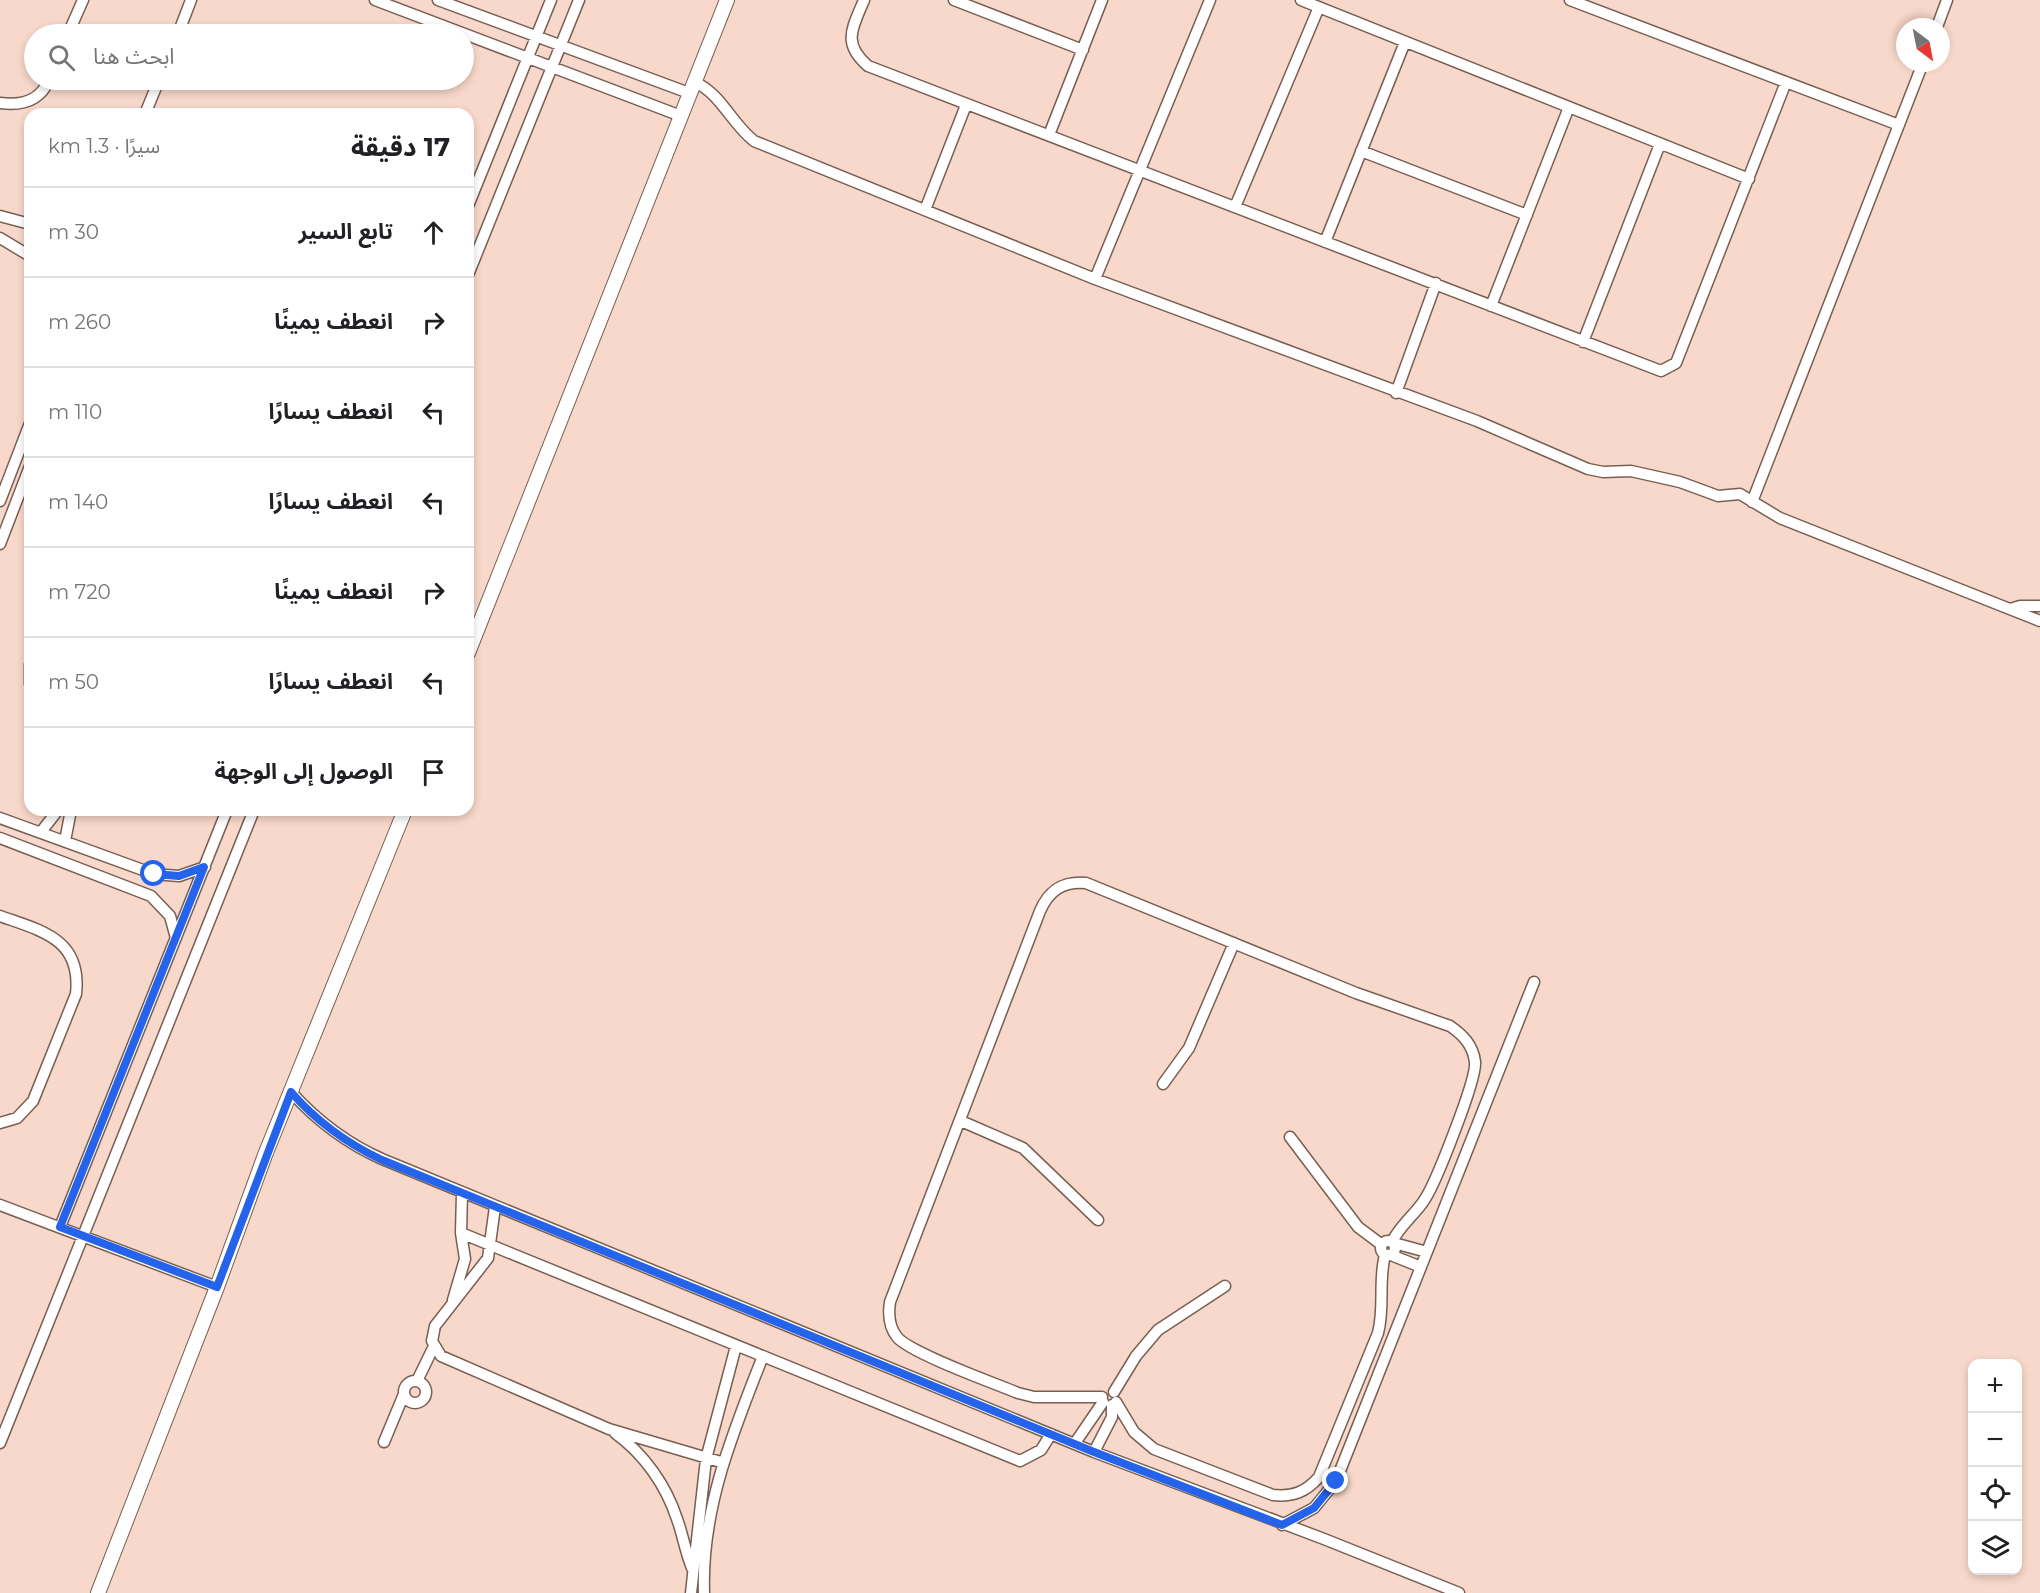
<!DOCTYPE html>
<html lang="ar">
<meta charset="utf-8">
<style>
:root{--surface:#fff;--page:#f2f2f2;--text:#202124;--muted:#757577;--line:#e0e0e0}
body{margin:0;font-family:Montserrat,"Noto Sans Arabic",sans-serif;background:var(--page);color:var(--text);direction:rtl}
.controls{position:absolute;right:18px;bottom:18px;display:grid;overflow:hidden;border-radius:12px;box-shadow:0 3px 9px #0003}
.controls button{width:54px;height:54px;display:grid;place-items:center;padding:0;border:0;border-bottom:2px solid var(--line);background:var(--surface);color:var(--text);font:30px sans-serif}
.compass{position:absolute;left:1896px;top:18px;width:54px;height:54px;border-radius:50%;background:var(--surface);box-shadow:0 3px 9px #0003;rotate:148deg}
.stop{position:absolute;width:18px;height:18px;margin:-14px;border:4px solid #2563eb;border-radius:50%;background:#fff}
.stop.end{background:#2563eb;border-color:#fff;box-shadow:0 2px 6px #0008}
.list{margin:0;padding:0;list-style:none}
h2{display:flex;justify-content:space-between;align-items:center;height:78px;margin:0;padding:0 24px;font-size:26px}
h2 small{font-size:20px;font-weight:400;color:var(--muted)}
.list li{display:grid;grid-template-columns:39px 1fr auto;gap:18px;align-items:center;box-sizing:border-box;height:90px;padding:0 24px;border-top:2px solid var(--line)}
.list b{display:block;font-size:22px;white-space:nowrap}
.list em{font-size:20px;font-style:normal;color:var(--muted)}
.icon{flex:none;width:33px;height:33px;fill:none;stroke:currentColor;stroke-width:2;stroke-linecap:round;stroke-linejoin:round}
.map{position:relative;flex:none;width:2040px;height:1593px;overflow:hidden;direction:ltr}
.search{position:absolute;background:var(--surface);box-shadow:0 3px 9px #0003;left:24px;top:24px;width:450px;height:66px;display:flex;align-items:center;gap:15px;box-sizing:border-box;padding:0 21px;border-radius:33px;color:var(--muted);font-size:22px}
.panel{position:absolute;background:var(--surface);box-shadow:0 3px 9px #0003;left:24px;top:108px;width:450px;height:708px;border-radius:18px;direction:rtl}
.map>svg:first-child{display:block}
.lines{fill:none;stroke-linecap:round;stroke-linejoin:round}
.minor-casing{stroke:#795e52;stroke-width:13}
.tertiary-casing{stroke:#795e52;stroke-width:16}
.minor{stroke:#fff;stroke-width:10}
.tertiary{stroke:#fff;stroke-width:14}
.route{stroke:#2563eb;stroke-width:8}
</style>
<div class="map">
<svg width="2040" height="1593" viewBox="0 0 2040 1593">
<rect width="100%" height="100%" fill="#f8d8ca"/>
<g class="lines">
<g class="minor-casing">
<path id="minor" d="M375,0l306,116
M438,0l251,93
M864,0c-11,27 -23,43 4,66l793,305 15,-8 110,-281
M954,0l129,50
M1301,0l448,179
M1570,0l329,125
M1937,27l10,-27
M68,34l15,-34
M178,34l13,-34
M695,82c27,13 36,41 59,59l341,138 382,142 111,48 15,3 28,-1 49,11 38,14 22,-2 40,24 260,103
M0,103c22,3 40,-2 49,-23
M145,114l14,-34
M1049,135l53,-135
M1361,151l166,64
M468,206l83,-206
M1235,207l84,-200
M925,210l41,-105
M0,216l30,8
M0,238l30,18
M1325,242l80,-200
M468,275l111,-275
M1095,279l115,-279
M1491,306l78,-199
M1583,342l77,-198
M1396,393l40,-110
M0,501l30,-78
M1752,502l171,-439
M0,544l30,-78
M2010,609l10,-3h20
M30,665v19
M0,818l154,56 25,2 26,-9
M41,832l17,-22
M0,838l151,58 19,20 6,22
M65,841l6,-31
M0,916c42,15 82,23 76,78l-43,107 -16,17 -17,5
M1163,1084l26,-36 45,-105
M291,1092c27,30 55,51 91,67l712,293 230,87 135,54
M961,1121l62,27 75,72
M1290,1137l68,90 24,18
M0,1205l217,82
M495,1207l-7,51 -53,68 -3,15 9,15 168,73 112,33
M60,1227l167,-417
M461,1233l559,228 21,-11 10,-16
M1381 1248a7 7 0 1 1 14 0a7 7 0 1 1-14 0Z
M1394,1243l33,9
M1391,1255l30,12
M453,1300l12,-41 -4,-26 1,-40
M404 1392a11 11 0 1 1 22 0a11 11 0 1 1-22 0Z
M417,1381l17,-35
M1114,1392l22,-36 22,-26 67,-44
M1102,1397h-68l-16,-4c-24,-10 -108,-40 -121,-56 -8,-10 -9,-22 -7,-35l150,-391c9,-21 23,-30 46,-28l270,110 94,33c13,9 23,19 25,36 2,17 -39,120 -50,137 -10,16 -25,26 -33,43
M1116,1402l18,30 20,17 119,46c20,2 33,-3 46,-18l59,-144c7,-26 0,-52 7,-78
M615,1433c29,21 51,52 62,86 6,16 8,32 15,49
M384,1442l20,-48
M0,1443l254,-633
M1075,1443l28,-41
M1094,1452l18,-35v-12
M1282,1525l32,-17 22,-27 198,-499
M691,1593l15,-134 30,-113
M704,1593c-3,-84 29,-161 59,-237"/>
</g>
<g class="tertiary-casing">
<path id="tertiary" d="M468,653l259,-653
M98,1593l119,-306 48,-132 140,-345"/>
</g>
<use href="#minor" class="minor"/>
<use href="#tertiary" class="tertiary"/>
</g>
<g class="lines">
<path class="route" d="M154,874l25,2 25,-9 -144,360 157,60 74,-195c26,30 55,51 91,68l712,292 188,73 32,-17 22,-27"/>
</g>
</svg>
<div class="controls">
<button>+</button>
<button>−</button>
<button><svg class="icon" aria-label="locate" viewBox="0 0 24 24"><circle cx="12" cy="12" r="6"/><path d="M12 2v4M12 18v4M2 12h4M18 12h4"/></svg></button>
<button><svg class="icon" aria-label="layers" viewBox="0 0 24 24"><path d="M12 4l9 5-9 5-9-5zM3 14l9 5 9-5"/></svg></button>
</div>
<svg class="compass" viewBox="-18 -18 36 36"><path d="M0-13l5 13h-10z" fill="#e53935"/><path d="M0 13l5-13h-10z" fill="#757577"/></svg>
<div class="stop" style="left:154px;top:874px"></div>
<div class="stop end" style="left:1336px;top:1481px"></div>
<div class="search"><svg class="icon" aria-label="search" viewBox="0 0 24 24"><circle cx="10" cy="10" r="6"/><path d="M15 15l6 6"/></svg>ابحث هنا</div>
<section class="panel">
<h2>17 دقيقة<small>سيرًا · 1.3 km</small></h2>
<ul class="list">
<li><svg class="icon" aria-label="ahead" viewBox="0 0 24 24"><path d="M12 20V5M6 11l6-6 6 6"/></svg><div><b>تابع السير</b></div><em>30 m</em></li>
<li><svg class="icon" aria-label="right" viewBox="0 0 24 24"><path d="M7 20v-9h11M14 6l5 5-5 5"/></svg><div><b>انعطف يمينًا</b></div><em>260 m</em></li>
<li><svg class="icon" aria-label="left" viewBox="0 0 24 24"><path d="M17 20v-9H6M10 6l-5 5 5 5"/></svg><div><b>انعطف يسارًا</b></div><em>110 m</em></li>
<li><svg class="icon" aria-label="left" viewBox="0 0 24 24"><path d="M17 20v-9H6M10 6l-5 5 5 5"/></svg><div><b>انعطف يسارًا</b></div><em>140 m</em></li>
<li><svg class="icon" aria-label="right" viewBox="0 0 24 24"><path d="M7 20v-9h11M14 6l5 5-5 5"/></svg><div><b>انعطف يمينًا</b></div><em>720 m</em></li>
<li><svg class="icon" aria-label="left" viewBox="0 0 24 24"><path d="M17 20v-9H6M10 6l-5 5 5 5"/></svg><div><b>انعطف يسارًا</b></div><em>50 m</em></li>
<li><svg class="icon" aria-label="arrive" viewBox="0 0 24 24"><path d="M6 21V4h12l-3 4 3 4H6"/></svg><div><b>الوصول إلى الوجهة</b></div></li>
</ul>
</section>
</div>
